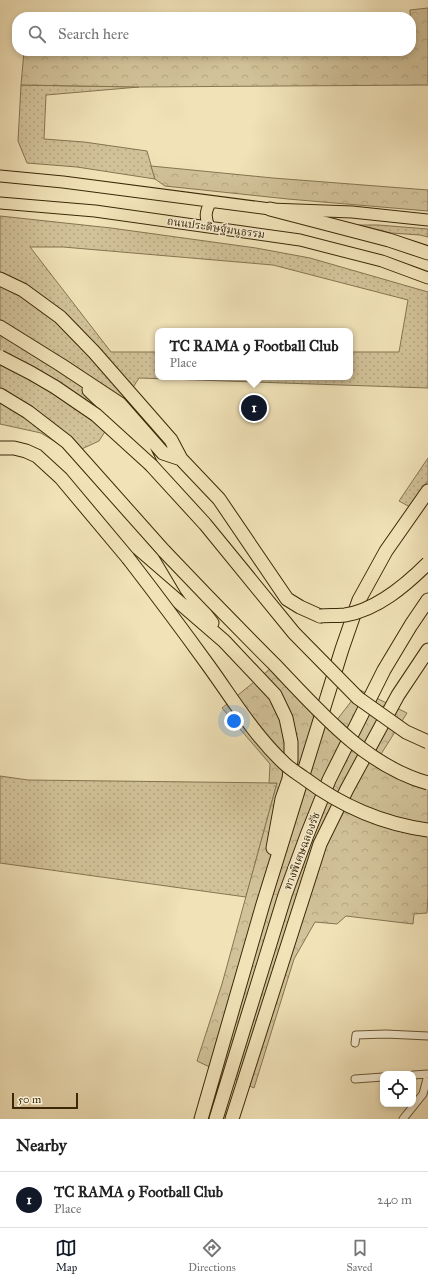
<!DOCTYPE html>
<meta charset="utf-8">
<style>
:root{--surface:#fff;--page:#f6f6f6;--text:#222;--muted:#767676;--line:#e0e0e0;--accent:#111827}
body{margin:0;font-family:"IM FELL Great Primer","Noto Serif Thai",serif;background:var(--page);color:var(--text)}
.controls{position:absolute;right:12px;bottom:12px;display:grid;overflow:hidden;border-radius:8px;box-shadow:0 2px 6px #0003}
.controls button{width:36px;height:36px;display:grid;place-items:center;padding:0;border:0;border-bottom:1px solid var(--line);background:var(--surface);color:var(--text);font:20px sans-serif}
.scale{position:absolute;left:12px;bottom:10px;width:66px;box-sizing:border-box;padding-left:4px;border:2px solid #3c2808;border-top:0;font-size:11px;line-height:14px;white-space:nowrap;color:#3c2808;-webkit-text-stroke:3px #f6ecd1;paint-order:stroke}
.you{position:absolute;left:234px;top:721px;width:14px;height:14px;margin:-10px;border:3px solid #fff;border-radius:50%;background:#1a73e8;box-shadow:0 0 0 6px #1a73e833}
.badge{display:grid;place-items:center;width:26px;height:26px;border-radius:50%;background:var(--accent);color:#fff;font-size:13px;font-weight:700}
.pin{position:absolute;translate:-50% -50%;border:2px solid #fff;box-shadow:0 1px 4px #0006}
.popup{position:absolute;left:155px;top:328px;width:198px;height:52px;box-sizing:border-box;display:grid;place-content:center;border-radius:8px;background:var(--surface);filter:drop-shadow(0 1px 3px #0005);font-size:13px;white-space:nowrap;color:var(--muted)}
.popup b{font-size:15px;color:var(--text)}
.popup::after{content:'';position:absolute;left:50%;top:100%;margin-left:-8px;border:8px solid transparent;border-top-color:var(--surface)}
.list{margin:0;padding:0;list-style:none}
h2{display:flex;justify-content:space-between;align-items:center;height:52px;margin:0;padding:0 16px;font-size:17px}
h2 small{font-size:13px;font-weight:400;color:var(--muted)}
.list li{display:grid;grid-template-columns:26px 1fr auto;gap:12px;align-items:center;box-sizing:border-box;height:56px;padding:0 16px;border-top:1px solid var(--line)}
.list b{display:block;font-size:15px;white-space:nowrap}
.list p{margin:0;font-size:13px;white-space:nowrap;color:var(--muted)}
.list em{font-size:13px;font-style:normal;color:var(--muted)}
.icon{flex:none;width:22px;height:22px;fill:none;stroke:currentColor;stroke-width:2;stroke-linecap:round;stroke-linejoin:round}
.map{position:relative;flex:none;width:428px;height:1119px;overflow:hidden}
.search{position:absolute;background:var(--surface);box-shadow:0 2px 6px #0003;left:12px;right:12px;top:12px;height:44px;display:flex;align-items:center;gap:10px;box-sizing:border-box;padding:0 14px;border-radius:16px;color:var(--muted);font-size:15px}
.sheet{height:108px;background:var(--surface)}
nav{display:flex;justify-content:space-around;align-items:center;box-sizing:border-box;height:56px;border-top:1px solid var(--line);background:var(--surface);font-size:11px;color:var(--muted)}
nav a{display:grid;justify-items:center;gap:2px}
nav .on{color:var(--accent)}
.map>svg:first-child{display:block}
.grass{fill:url(#grass-dots);stroke:#877551;fill-rule:evenodd}
.forest{fill:url(#forest-crowns);stroke:#877551}
.lines{fill:none;stroke-linecap:round;stroke-linejoin:round}
.minor-casing{stroke:#695634;stroke-width:9}
.primary-casing{stroke:#3c2808;stroke-width:13}
.motorway-casing{stroke:#3c2808;stroke-width:15}
.minor{stroke:#f6ecd1;stroke-width:7}
.primary{stroke:#f1e2b8;stroke-width:11}
.motorway{stroke:#f1e2b8;stroke-width:13}
.motorway-bridge-casing{stroke:#3c2808;stroke-width:15;stroke-linecap:butt}
.motorway-bridge{stroke:#f1e2b8;stroke-width:13}
.labels{text-anchor:middle;dominant-baseline:central;stroke-width:3;stroke-linejoin:round;paint-order:stroke}
.street-label{font-size:11px;fill:#3c2808;stroke:#f6ecd1}
</style>
<div class="map">
<svg width="428" height="1119" viewBox="0 0 428 1119">
<defs>
<pattern id="grass-dots" width="8" height="8" patternUnits="userSpaceOnUse"><rect width="8" height="8" fill="#d2c29a"/><path d="M2 2h.1M6 6h.1" fill="none" stroke="#b5a783" stroke-width="1.8" stroke-linecap="round"/></pattern>
<pattern id="forest-crowns" width="20" height="18" patternUnits="userSpaceOnUse"><rect width="20" height="18" fill="#d2c29a"/><path d="M2 6a3 3 0 1 1 6 0M12 15a3 3 0 1 1 6 0" fill="none" stroke="#b5a783"/></pattern>
</defs>
<rect width="100%" height="100%" fill="#f1e2b8"/>
<filter id="stains"><feTurbulence type="fractalNoise" baseFrequency=".005" numOctaves="4"/><feColorMatrix values="0 0 0 0 .2 0 0 0 0 .09 0 0 0 0 .02 0 0 0 .5 -.17"/></filter>
<radialGradient id="worn" r=".72"><stop offset=".6" stop-color="#630" stop-opacity="0"/><stop offset="1" stop-color="#630" stop-opacity=".3"/></radialGradient>
<path class="grass" d="M21,85l118,2 -93,8 -2,44 40,3 63,9 8,28 -78,-12 -50,-4 -9,-22z
M0,216l111,12 145,20 54,10 118,34v96l-289,-10 -40,63 -26,12 -32,-20 -41,-9zM30,247h33l210,18 135,35 -9,52h-49v25h-192v-25h-47z
M359,225h19l50,4v8l-8,-2 -29,-2z
M428,458v23l-18,26 -11,-6z
M0,776l28,4 249,3 -31,114 -246,-34z"/>
<path class="forest" d="M428,8v77l-289,2 -118,-2 3,-34h387l-1,-41z
M151,166l122,12 155,12v21l-140,-12 -123,-13 -10,-7z
M270,669l59,61 31,-40 47,23 -31,49 52,25v109l-1,17 -13,1 -1,10 -67,-8 -9,8 -22,-2 -21,37 -40,129 -57,-27 25,-77 55,-201h-8l1,-19 -48,-56z"/>
<g class="lines">
<g class="minor-casing">
<path id="minor" d="M355,1043l1,-8 30,-1 42,2
M413,1075l15,-1
M355,1079l28,-2
M403,1119l20,-25 5,-19"/>
</g>
<g class="primary-casing">
<path id="primary" d="M0,176l63,6 207,27 82,3 76,8
M0,203l95,8 205,29 82,21 46,17
M209,227c-4,-10 -4,-16 2,-25"/>
</g>
<g class="motorway-casing">
<path id="motorway" d="M270,209l119,31 39,13
M0,279l23,11 37,27 34,35 77,88 10,19 38,40 68,100 13,8 20,9
M0,327l61,38 59,39 43,49 18,6
M89,390l48,46 14,29
M0,395l28,17 39,30 97,109 22,37 26,35
M0,448h14l12,3 11,5 24,22 67,80 96,83 51,54 11,23 5,24v18l-2,19 -7,20 -9,49
M201,1119l62,-215 79,-255 17,-49 27,-49 42,-60
M216,1119l69,-224 22,-60 22,-55 55,-110 27,-45 17,-25
M232,1119l88,-275 27,-55 51,-94 30,-45"/>
</g>
<use href="#minor" class="minor"/>
<use href="#primary" class="primary"/>
<use href="#motorway" class="motorway"/>
<g class="motorway-bridge-casing">
<path id="motorway-bridge" d="M0,357l31,16 24,14 41,28 55,50 54,59 89,109 64,65 48,34 22,10
M164,551c36,38 73,76 110,113 44,46 91,102 154,119
M128,558c27,35 54,71 80,107 24,33 46,70 76,98 6,6 13,10 20,15 36,27 79,46 124,52
M320,616c8,-1 16,0 25,-1 32,-5 61,-30 83,-52"/>
</g>
<use href="#motorway-bridge" class="motorway-bridge"/>
</g>
<g class="labels">
<g class="street-label">
<text transform="translate(216 228) rotate(8)">ถนนประดิษฐ์มนูธรรม</text>
<text transform="translate(302 851) rotate(-69)">ทางพิเศษฉลองรัช</text>
</g>
</g>
<rect width="100%" height="100%" filter="url(#stains)"/>
<rect width="100%" height="100%" fill="url(#worn)"/>
</svg>
<div class="controls">
<button><svg class="icon" aria-label="locate" viewBox="0 0 24 24"><circle cx="12" cy="12" r="6"/><path d="M12 2v4M12 18v4M2 12h4M18 12h4"/></svg></button>
</div>
<div class="scale">50 m</div>
<div class="you"></div>
<div class="pin badge" style="left:254px;top:408px">1</div>
<div class="popup"><b>TC RAMA 9 Football Club</b>Place</div>
<div class="search"><svg class="icon" aria-label="search" viewBox="0 0 24 24"><circle cx="10" cy="10" r="6"/><path d="M15 15l6 6"/></svg>Search here</div>
</div>
<section class="sheet">
<h2>Nearby<small></small></h2>
<ul class="list">
<li><span class="badge">1</span><div><b>TC RAMA 9 Football Club</b><p>Place</p></div><em>240 m</em></li>
</ul>
</section>
<nav>
<a class="on"><svg class="icon" aria-label="map" viewBox="0 0 24 24"><path d="M3 6l6-2 6 2 6-2v14l-6 2-6-2-6 2zM9 4v14M15 6v14"/></svg>Map</a>
<a><svg class="icon" aria-label="directions" viewBox="0 0 24 24"><path d="M12 3l9 9-9 9-9-9zM9 14v-3h6M13 9l2 2-2 2"/></svg>Directions</a>
<a><svg class="icon" aria-label="saved" viewBox="0 0 24 24"><path d="M7 4h10v16l-5-4-5 4z"/></svg>Saved</a>
</nav>
